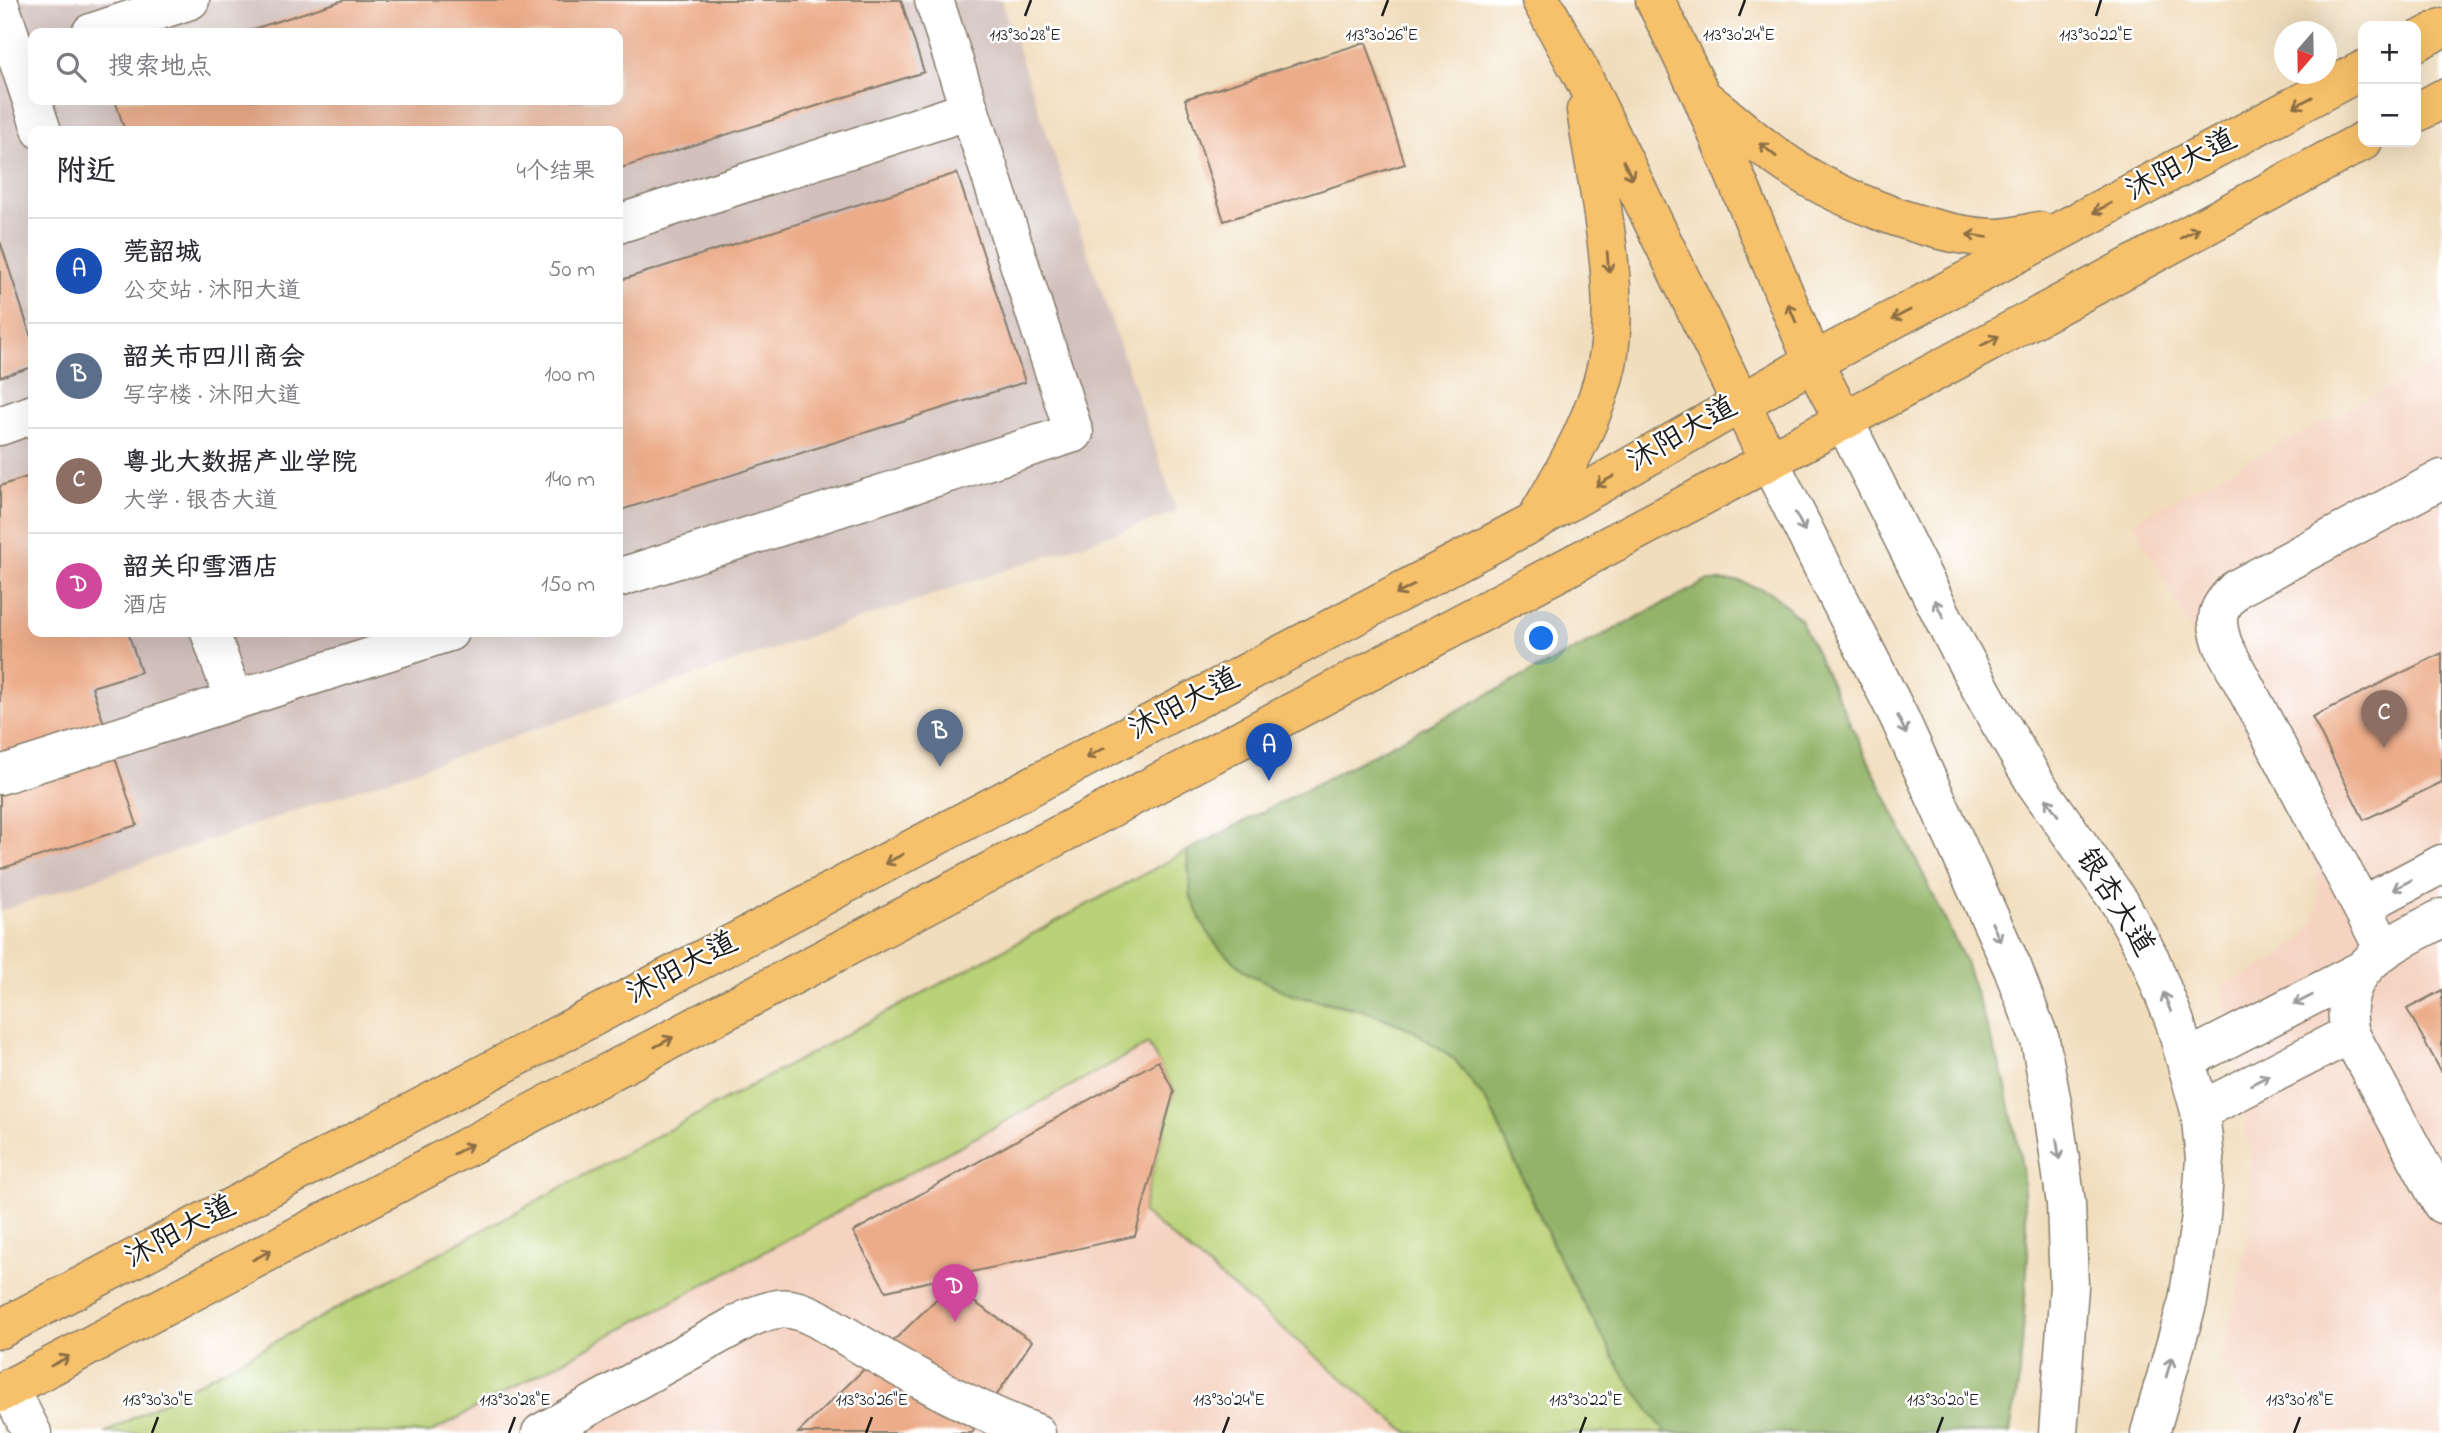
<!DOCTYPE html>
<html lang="zh">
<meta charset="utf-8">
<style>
:root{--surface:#fff;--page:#f2f2f3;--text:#2b2b33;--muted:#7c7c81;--line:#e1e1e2;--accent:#ea580c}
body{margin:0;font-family:"Indie Flower","LXGW WenKai TC",sans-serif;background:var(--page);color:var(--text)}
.controls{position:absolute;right:21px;top:21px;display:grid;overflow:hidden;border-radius:14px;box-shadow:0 7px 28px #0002}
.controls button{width:63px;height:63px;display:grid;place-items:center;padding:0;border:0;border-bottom:2px solid var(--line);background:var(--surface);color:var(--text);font:35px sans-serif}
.compass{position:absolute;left:2274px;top:21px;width:63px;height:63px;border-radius:50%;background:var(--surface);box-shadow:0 7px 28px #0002;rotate:200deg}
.you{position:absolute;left:1542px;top:639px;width:24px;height:24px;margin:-18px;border:5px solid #fff;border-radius:50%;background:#1a73e8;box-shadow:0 0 0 10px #1a73e833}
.badge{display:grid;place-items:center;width:46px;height:46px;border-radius:50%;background:var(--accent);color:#fff;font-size:23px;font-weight:700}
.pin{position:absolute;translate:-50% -58px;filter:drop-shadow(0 2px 4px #0008)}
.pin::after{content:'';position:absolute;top:37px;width:24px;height:21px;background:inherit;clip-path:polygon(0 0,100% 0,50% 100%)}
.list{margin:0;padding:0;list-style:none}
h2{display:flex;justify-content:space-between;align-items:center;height:91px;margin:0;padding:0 28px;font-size:30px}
h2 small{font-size:23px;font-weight:400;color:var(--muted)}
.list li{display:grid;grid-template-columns:46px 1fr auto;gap:21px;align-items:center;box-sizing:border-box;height:105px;padding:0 28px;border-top:2px solid var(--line)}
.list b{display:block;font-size:26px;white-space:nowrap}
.list p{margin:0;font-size:23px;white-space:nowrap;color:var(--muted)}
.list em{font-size:23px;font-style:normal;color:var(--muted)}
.icon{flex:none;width:38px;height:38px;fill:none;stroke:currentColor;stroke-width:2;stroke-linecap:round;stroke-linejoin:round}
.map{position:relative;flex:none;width:2442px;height:1433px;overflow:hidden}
.search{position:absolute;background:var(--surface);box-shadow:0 7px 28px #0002;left:28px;top:28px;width:595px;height:77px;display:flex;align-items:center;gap:18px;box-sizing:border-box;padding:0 24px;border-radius:14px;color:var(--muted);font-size:26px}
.panel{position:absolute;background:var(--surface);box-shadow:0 7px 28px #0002;left:28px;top:126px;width:595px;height:511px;border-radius:14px}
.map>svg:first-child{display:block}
.built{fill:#f5d3c1}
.industrial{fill:#d1c0bc;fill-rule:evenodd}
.green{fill:#b9d177;stroke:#6a764a;stroke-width:2}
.forest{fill:#92b368;stroke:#576842;stroke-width:2}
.building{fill:#ecac89}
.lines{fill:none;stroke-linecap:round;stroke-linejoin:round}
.minor-casing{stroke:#867c6c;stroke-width:41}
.major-casing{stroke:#867c6c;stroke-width:41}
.minor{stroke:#fff;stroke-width:38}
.major{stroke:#f7c06b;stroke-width:38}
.oneway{stroke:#8a6e44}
.oneway2{stroke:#999}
.ticks{fill:none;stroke:#1c1c1c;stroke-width:2.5}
.labels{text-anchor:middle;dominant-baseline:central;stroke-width:5;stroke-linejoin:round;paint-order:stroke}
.street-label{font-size:30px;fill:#1c1c1c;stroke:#fff}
.ticks-label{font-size:18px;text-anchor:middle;fill:#1c1c1c;stroke:#fff;stroke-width:5;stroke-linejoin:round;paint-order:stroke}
</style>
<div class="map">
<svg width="2442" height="1433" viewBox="0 0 2442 1433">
<rect width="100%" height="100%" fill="#fff"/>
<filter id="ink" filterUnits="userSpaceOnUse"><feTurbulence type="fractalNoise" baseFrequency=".0143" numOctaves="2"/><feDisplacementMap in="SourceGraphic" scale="14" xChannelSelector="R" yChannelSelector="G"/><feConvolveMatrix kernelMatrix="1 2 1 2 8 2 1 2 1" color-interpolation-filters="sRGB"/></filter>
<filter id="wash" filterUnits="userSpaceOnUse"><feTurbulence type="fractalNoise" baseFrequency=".00686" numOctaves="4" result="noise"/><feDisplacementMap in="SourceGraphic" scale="28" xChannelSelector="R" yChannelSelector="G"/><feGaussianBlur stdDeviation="1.57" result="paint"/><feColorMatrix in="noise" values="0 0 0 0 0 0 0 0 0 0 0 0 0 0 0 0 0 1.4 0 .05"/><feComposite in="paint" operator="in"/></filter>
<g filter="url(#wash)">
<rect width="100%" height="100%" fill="#f1ddbc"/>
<path class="built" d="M2442,360v1073h-172l-50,-72 17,-67 12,-64 1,-76 -28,-166 60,-33 20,-17 12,-18 5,-20 -2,-21 -9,-28 -175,-330z
M1148,1044l26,47 -32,121 266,221h-978z"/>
<path class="industrial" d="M0,0h1001l176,512 -1177,399zM33,33h585v67h-585zM33,131h585v501h-585z"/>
<path class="green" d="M1187,851l4,46 101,98 71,15 48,19 44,31 34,45 72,157 58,104 47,67h-258l-266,-221 32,-121 -26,-47 -718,389h-325z"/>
<path class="forest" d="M1707,581h32l33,12 28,26 164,340 40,119 18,88 6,89 -8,119 -10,59h-344l-43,-59 -62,-112 -72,-157 -34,-45 -44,-31 -48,-19 -71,-15 -45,-22 -30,-27 -15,-23 -11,-26 -4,-46z"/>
<g id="blocks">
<path class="building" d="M344,0h557l23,72 -306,97v-38h-493l-10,-31h503v-67h-377z
M1366,42l39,122 -181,57 -39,-122z
M957,173l68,209 -407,129v-230z
M0,241l33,102v24l-33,10z
M33,475v157h95l13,40 -49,15 45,138 -137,44v-383z
M2442,653v129l-78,38 -52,-103z
M2442,990v83l-35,-64z
M1158,1061l16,30 -39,145 -249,55 -33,-59z
M950,1286l82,55 -60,92h-174z"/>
</g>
</g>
<g filter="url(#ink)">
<use href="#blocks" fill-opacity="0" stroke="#867c6c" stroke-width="2"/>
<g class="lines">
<g class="minor-casing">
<path id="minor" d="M0,6l42,125
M91,33l99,-33
M618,224l352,-114
M1843,419l114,226 36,66 43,73 84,119 30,56 25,63 25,89 5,48 -4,57 -13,85 -38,132
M0,426l33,-12
M1769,461l130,256 114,252 27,71 12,63 14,101 3,83 -11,146
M618,578l456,-145 -140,-433
M210,632l24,68
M0,775l449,-143
M2362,906l80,-42
M2442,918c-49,26 -107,48 -92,116l92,170
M2384,949l-161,-304c-9,-28 -7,-35 13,-56l206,-110
M2186,1060l178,-91
M2200,1111l150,-77
M9,1388l23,45
M541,1433l206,-114c30,-13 42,-15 71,0 71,43 140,85 218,114"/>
</g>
<g class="major-casing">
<path id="major" d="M1541,0l40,73 188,388
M1655,0l47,97 111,265 30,57
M2416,42l26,-14
M1706,100c24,19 47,40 71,57 53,39 148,77 214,81 15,1 33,-4 48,-7
M2416,113l26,-14
M1537,518c28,-49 58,-98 70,-154 15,-73 -10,-179 -21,-254
M0,1329l1535,-808 278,-159 550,-292
M0,1393l1769,-932 594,-320"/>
</g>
<use href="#minor" class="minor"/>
<use href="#major" class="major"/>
</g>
<defs><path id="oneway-shaft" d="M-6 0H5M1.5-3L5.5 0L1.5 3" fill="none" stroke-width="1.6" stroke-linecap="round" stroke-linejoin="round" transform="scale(1.75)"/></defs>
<g class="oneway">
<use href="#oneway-shaft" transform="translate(2303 102) rotate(152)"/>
<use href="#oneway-shaft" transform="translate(1768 150) rotate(-141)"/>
<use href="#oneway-shaft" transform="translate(1628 170) rotate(64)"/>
<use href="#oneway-shaft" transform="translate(2102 208) rotate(152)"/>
<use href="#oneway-shaft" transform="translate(2190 233) rotate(-28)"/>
<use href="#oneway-shaft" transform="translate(1977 236) rotate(-172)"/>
<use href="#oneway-shaft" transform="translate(1608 262) rotate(85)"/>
<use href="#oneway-shaft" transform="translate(1792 313) rotate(-113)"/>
<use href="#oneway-shaft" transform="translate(1901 315) rotate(152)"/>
<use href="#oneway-shaft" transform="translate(1990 341) rotate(-28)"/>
<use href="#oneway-shaft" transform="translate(1605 481) rotate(150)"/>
<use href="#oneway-shaft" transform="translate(1405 590) rotate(152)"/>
<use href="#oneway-shaft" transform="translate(1095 753) rotate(152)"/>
<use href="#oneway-shaft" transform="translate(894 859) rotate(152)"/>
<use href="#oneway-shaft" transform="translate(664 1042) rotate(-28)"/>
<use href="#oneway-shaft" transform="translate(463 1149) rotate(-28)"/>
<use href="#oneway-shaft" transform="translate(262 1255) rotate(-28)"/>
<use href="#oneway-shaft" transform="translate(60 1361) rotate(-28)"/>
</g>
<g class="oneway2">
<use href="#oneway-shaft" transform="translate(1800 522) rotate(63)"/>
<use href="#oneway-shaft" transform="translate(1939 609) rotate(-117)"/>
<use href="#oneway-shaft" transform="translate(1902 725) rotate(65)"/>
<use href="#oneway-shaft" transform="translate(2052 807) rotate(-125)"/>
<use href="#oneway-shaft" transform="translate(2402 885) rotate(152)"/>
<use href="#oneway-shaft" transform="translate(1996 932) rotate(66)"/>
<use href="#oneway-shaft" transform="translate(2303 1000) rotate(153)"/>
<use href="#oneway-shaft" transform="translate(2167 1002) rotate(-111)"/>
<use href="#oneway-shaft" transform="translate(2260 1080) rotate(-27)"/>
<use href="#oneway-shaft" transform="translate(2058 1149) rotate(82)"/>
<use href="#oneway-shaft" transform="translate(2169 1367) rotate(-74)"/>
</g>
</g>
<path class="ticks" d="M1025,16l6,-16M1382,16l6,-16M1739,16l6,-16M2096,16l5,-16M152,1433l6,-16M509,1433l6,-16M866,1433l6,-16M1223,1433l6,-16M1580,1433l6,-16M1937,1433l6,-16M2294,1433l6,-16"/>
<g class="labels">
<g class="street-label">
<text transform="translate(2182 166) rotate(-28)">沐阳大道</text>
<text transform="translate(1683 435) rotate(-30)">沐阳大道</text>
<text transform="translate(1185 705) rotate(-28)">沐阳大道</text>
<text transform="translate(2114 903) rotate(58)">银杏大道</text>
<text transform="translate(683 969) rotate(-28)">沐阳大道</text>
<text transform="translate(181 1233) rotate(-28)">沐阳大道</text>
</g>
</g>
<g class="ticks-label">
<text x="1025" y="40">113°30'28"E</text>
<text x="1382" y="40">113°30'26"E</text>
<text x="1739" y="40">113°30'24"E</text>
<text x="2096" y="40">113°30'22"E</text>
<text x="158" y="1405">113°30'30"E</text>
<text x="515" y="1405">113°30'28"E</text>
<text x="872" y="1405">113°30'26"E</text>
<text x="1229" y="1405">113°30'24"E</text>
<text x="1586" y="1405">113°30'22"E</text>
<text x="1943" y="1405">113°30'20"E</text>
<text x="2300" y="1405">113°30'18"E</text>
</g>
</svg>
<div class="controls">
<button>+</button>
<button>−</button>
</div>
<svg class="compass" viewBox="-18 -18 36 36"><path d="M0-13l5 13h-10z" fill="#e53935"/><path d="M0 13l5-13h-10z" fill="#7c7c81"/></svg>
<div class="you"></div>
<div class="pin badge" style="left:1269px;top:781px;background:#1a4fb4">A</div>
<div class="pin badge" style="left:940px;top:767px;background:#5c6f8a">B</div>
<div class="pin badge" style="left:2384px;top:748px;background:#8d6e63">C</div>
<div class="pin badge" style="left:955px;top:1322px;background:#d1479c">D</div>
<div class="search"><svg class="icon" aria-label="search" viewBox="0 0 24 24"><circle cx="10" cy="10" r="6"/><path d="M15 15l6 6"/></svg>搜索地点</div>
<section class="panel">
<h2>附近<small>4个结果</small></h2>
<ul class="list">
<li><span class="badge" style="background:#1a4fb4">A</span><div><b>莞韶城</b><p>公交站 · 沐阳大道</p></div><em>50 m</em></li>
<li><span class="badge" style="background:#5c6f8a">B</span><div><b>韶关市四川商会</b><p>写字楼 · 沐阳大道</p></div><em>100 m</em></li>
<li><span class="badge" style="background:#8d6e63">C</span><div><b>粤北大数据产业学院</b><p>大学 · 银杏大道</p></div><em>140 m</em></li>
<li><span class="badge" style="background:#d1479c">D</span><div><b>韶关印雪酒店</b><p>酒店</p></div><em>150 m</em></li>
</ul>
</section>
</div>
